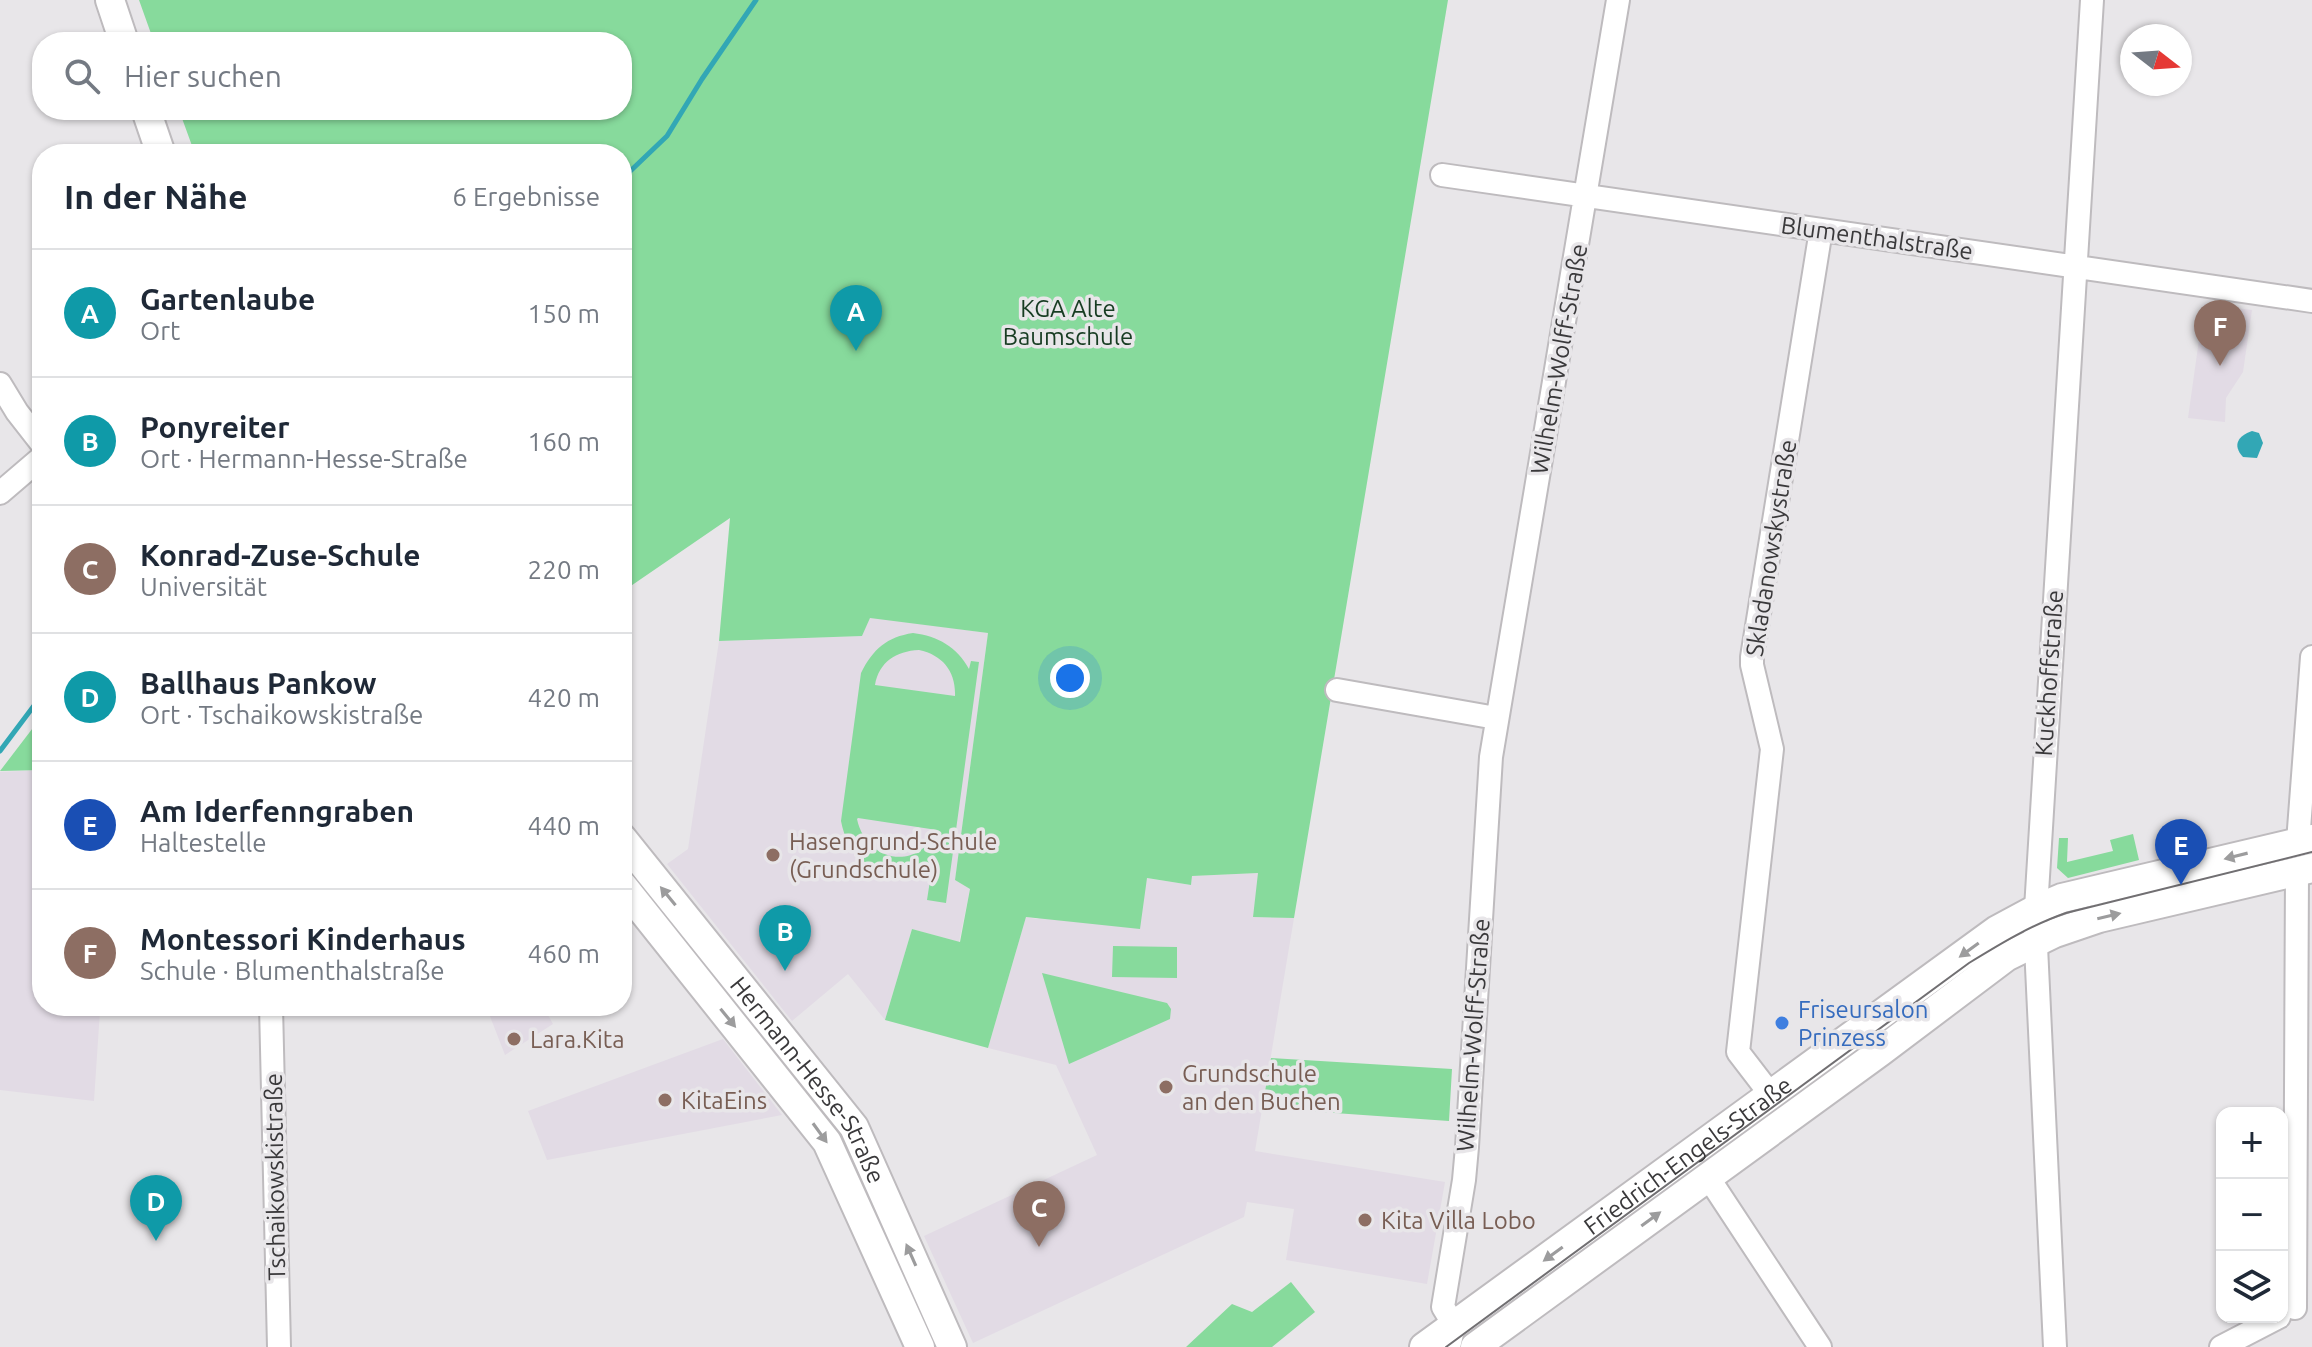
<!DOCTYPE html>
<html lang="de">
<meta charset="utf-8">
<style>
:root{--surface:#fff;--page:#f2f2f3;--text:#1f2937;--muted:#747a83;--line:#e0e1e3;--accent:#15616d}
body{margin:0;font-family:Ubuntu,sans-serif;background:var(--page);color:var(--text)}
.controls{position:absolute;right:24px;bottom:24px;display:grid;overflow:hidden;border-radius:16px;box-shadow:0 2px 6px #0004}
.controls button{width:72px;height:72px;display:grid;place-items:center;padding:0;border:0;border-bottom:2px solid var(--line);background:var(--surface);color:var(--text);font:40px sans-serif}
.compass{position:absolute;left:2120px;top:24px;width:72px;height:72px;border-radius:50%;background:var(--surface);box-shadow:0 2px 6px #0004;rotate:107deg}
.you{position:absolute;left:1070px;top:678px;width:28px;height:28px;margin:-20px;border:6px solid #fff;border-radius:50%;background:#1a73e8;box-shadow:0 0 0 12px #1a73e833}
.badge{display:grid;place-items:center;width:52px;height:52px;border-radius:50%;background:var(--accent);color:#fff;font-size:26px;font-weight:700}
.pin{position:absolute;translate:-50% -66px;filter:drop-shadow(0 2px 4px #0008)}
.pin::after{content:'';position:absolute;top:42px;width:28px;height:24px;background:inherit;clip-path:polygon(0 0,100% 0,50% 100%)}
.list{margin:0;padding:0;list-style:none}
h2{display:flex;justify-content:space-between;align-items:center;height:104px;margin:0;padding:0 32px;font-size:34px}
h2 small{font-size:26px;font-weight:400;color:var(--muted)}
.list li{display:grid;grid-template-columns:52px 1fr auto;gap:24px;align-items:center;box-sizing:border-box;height:128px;padding:0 32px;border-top:2px solid var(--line)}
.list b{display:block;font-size:30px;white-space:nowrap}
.list p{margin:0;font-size:26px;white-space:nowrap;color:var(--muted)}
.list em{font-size:26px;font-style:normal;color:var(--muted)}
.icon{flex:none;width:44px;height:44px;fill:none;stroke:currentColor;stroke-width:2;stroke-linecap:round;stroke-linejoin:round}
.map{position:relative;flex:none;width:2312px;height:1347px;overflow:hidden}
.search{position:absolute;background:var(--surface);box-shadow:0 2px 6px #0004;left:32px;top:32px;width:600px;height:88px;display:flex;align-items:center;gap:20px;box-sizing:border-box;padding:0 28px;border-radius:32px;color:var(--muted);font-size:30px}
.panel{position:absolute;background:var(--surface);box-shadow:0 2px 6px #0004;left:32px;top:144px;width:600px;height:872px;border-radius:32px}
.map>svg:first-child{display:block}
.built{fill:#e2dbe5}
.green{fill:#87da9c;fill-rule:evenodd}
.water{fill:#32a7b5}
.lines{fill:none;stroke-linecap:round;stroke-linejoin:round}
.stream{stroke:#32a7b5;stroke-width:5}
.minor-casing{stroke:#bebbbe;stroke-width:26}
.major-casing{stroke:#bebbbe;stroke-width:32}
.minor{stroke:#fff;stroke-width:22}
.major{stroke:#fff;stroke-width:28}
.tram{stroke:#716f72;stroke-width:2}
.oneway{fill:#9c9c9d}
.education-dot{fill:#8d6e63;stroke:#e8e6e9;stroke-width:3}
.shop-dot{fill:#3f7fe0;stroke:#e8e6e9;stroke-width:3}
.labels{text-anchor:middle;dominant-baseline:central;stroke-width:7;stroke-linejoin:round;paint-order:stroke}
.street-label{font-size:24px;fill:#3a393b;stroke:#e8e6e9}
.park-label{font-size:24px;fill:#173c22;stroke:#e8e6e9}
.education-label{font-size:24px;fill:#785e54;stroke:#e8e6e9;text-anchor:start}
.shop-label{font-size:24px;fill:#366cbe;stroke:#e8e6e9;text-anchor:start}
</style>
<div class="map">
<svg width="2312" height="1347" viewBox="0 0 2312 1347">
<rect width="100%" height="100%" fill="#e8e6e9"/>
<path class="built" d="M2204,304l48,6 -9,62 -17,26 -1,24 -37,-4z
M870,617l118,16 -33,247 15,9 -11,53 -47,-13 -27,91 -37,-46 -56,47 -125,-157 21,-15 31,-208 143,-5z
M42,770v236h67l-9,5 -6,90 -94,-11v-318z
M1259,873l-6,44 41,1 -39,233 190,31 -18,102 -141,-24 8,-51 -47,-7 -3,15 -271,126 -49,-107 173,-81 -41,-90 -68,-17 38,-131 11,2 109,-41 45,7 1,-9z
M486,1006h57l10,18 -48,31z
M723,1039l59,76 -235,45 -19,-49z"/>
<path class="green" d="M139,0h1309l-154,918 -41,-1 5,-44 -66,3 -1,9 -44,-7 -7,51 -114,-12 -38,131 -103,-28 27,-91 48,13 10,-53 -15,-9 33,-247 -118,-15 -8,18 -143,5 11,-123 -108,74v-438h-427l-16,-44h443v-68h-468z
M913,633c25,3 44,14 56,36l2,-8 8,1 -33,241 -19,-3 6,-39c-41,23 -83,8 -92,-40l20,-148c12,-24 26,-36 52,-40zM919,650c24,5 37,22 36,46l-80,-11c4,-23 21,-34 44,-35zM857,819l1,-1 79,12c-19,42 -71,32 -80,-11z
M42,716v54l-42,1z
M2133,834l6,26 -71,18 -11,-10 2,-30h9l-1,24 46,-11 -3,-11z
M1113,946l64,1v31l-65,-1z
M1042,973l125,30 4,6 -1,10 -101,45z
M1271,1058l181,11 -3,52 -187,-13z
M1291,1282l24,30 -43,35h-86l46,-43 20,8z"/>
<path class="water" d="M2252,431l7,2 4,10 -6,15 -14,-1c-11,-12 -5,-21 9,-26z"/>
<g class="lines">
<path class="stream" d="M622,179l45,-43 35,-57 54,-79
M0,751l42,-56"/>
<g class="minor-casing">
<path id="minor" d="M1442,175l870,126
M0,384l17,28 25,32
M0,493l42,-36
M1337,690l159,28
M2298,842l14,-185
M271,1006l8,341
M1771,1095l-33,-43 34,-303 -20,-84v-8l69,-427
M1708,1177l112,170
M2295,1308l2,-437
M1449,1347l5,-22 -11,-18 21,-127 3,-33 24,-390 127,-757
M2055,1347l-20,-422 57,-925
M2221,1347l58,-30"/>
</g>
<g class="major-casing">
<g id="major">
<path d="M110,0l14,42"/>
<path d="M146,110l15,44"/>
<path id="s1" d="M622,838l232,289 98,220"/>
<path d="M622,885l205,257 93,205"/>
<path id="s2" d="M1424,1347l573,-417 39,-21 26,-11 250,-59"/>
<path d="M1475,1347l405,-295 126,-95 49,-24 44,-15 213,-50"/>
</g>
</g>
<use href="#minor" class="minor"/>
<use href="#major" class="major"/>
<path class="tram" d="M1446,1347l523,-384c31,-19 62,-38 97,-50l246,-61"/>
</g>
<defs><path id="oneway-solid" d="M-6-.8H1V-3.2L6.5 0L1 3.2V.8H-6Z" transform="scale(2)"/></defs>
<g class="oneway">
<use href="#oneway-solid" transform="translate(2236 856) rotate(166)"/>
<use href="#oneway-solid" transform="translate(668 896) rotate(-129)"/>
<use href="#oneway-solid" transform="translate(2109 916) rotate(-13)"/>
<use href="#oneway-solid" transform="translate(1969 950) rotate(144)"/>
<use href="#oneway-solid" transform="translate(728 1018) rotate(51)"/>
<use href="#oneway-solid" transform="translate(820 1133) rotate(54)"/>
<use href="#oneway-solid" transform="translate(1651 1219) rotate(-36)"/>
<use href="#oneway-solid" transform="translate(1553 1254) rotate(144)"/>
<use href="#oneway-solid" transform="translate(911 1255) rotate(-114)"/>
</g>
<g class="education-dot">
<circle cx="773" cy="855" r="8"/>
<circle cx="514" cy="1039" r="8"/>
<circle cx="1166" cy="1087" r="8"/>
<circle cx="665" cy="1100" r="8"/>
<circle cx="1365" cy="1220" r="8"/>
</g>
<circle class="shop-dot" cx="1782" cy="1023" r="8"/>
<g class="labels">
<g class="street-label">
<text transform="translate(1877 238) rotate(8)">Blumenthalstraße</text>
<text transform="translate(1559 359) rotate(-80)">Wilhelm-Wolff-Straße</text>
<text transform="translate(1771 548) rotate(-81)">Skladanowskystraße</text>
<text transform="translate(2049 673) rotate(-86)">Kuckhoffstraße</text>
<text transform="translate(1473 1035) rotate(-86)">Wilhelm-Wolff-Straße</text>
<text stroke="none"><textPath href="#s1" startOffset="306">Hermann-Hesse-Straße</textPath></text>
<text stroke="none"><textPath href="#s2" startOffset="326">Friedrich-Engels-Straße</textPath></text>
<text transform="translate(275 1177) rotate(-91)">Tschaikowskistraße</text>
</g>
<g class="park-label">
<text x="1068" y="308">KGA Alte<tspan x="1068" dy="28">Baumschule</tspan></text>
</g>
<g class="education-label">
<text x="789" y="841">Hasengrund-Schule<tspan x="789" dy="28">(Grundschule)</tspan></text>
<text x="530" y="1039">Lara.Kita</text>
<text x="1182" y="1073">Grundschule<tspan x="1182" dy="28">an den Buchen</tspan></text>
<text x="681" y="1100">KitaEins</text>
<text x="1381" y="1220">Kita Villa Lobo</text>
</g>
<g class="shop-label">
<text x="1798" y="1009">Friseursalon<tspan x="1798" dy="28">Prinzess</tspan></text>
</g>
</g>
</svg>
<div class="controls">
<button>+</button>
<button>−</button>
<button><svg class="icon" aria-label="layers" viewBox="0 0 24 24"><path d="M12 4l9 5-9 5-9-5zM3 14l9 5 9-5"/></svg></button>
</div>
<svg class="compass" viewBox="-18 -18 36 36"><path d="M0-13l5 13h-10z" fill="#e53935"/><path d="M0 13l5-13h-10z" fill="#747a83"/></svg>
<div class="you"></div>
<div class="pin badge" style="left:856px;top:351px;background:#0f9aa8">A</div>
<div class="pin badge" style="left:785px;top:971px;background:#0f9aa8">B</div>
<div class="pin badge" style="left:1039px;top:1247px;background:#8d6e63">C</div>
<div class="pin badge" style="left:156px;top:1241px;background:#0f9aa8">D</div>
<div class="pin badge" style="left:2181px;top:885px;background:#1a4fb4">E</div>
<div class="pin badge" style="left:2220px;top:366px;background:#8d6e63">F</div>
<div class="search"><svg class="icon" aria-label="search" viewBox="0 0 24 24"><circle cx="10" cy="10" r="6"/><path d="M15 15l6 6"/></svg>Hier suchen</div>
<section class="panel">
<h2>In der Nähe<small>6 Ergebnisse</small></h2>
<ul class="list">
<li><span class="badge" style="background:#0f9aa8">A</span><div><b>Gartenlaube</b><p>Ort</p></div><em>150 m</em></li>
<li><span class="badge" style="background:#0f9aa8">B</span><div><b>Ponyreiter</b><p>Ort · Hermann-Hesse-Straße</p></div><em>160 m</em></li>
<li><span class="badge" style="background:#8d6e63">C</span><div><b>Konrad-Zuse-Schule</b><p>Universität</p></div><em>220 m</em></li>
<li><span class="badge" style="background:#0f9aa8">D</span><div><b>Ballhaus Pankow</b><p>Ort · Tschaikowskistraße</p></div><em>420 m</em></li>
<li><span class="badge" style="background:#1a4fb4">E</span><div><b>Am Iderfenngraben</b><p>Haltestelle</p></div><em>440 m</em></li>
<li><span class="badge" style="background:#8d6e63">F</span><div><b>Montessori Kinderhaus</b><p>Schule · Blumenthalstraße</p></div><em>460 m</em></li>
</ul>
</section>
</div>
